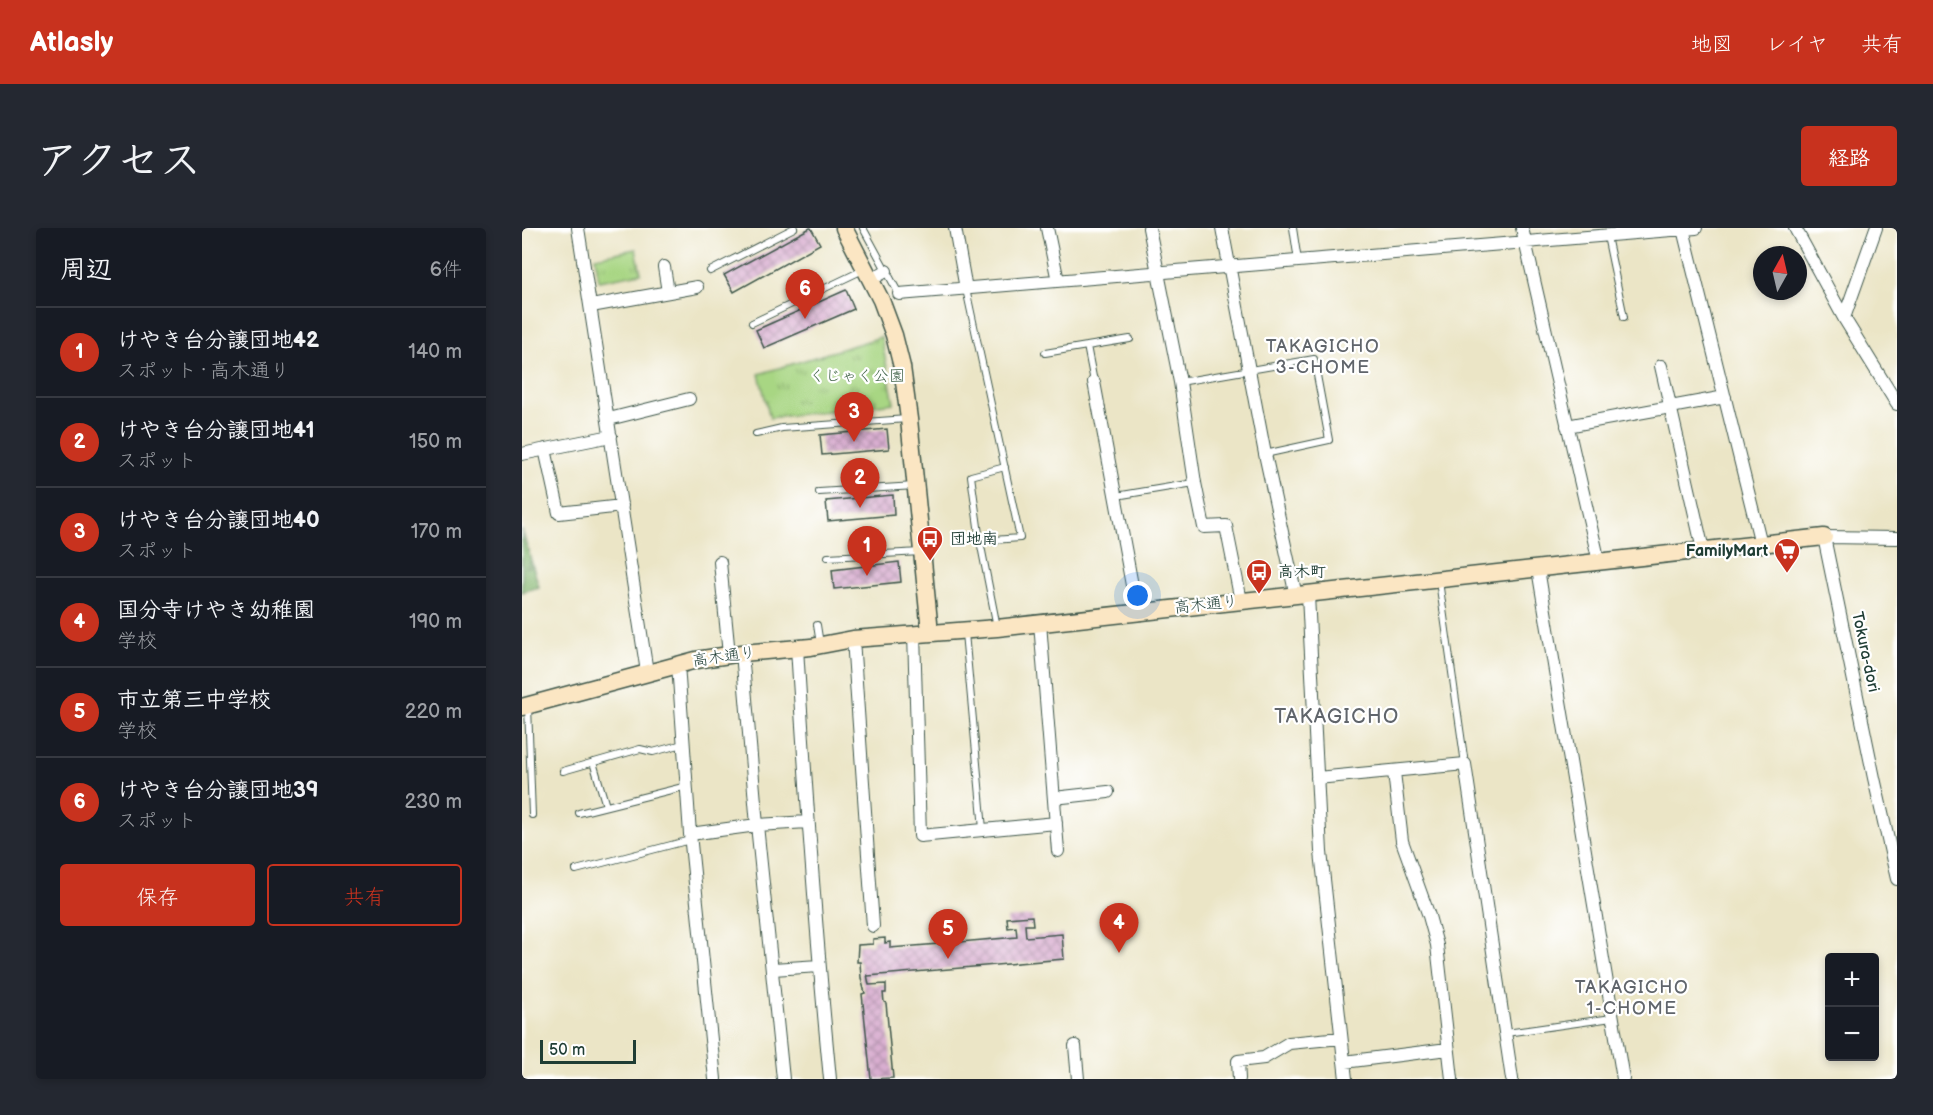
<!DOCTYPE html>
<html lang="ja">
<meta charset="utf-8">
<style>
:root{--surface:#171b24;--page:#242831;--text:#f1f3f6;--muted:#9ea1a6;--line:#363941;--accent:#c8321e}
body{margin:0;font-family:"Balsamiq Sans","Klee One",sans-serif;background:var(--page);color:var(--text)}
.controls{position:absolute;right:18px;bottom:18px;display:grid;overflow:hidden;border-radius:6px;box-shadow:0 3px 9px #0003}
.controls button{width:54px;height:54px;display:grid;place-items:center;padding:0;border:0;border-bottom:2px solid var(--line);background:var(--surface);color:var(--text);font:30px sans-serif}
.compass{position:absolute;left:1231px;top:18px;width:54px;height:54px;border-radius:50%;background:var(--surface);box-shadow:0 3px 9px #0003;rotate:8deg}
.scale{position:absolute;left:18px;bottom:15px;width:96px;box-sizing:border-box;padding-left:6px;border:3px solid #1f3d34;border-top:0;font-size:16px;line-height:21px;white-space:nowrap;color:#1f3d34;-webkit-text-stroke:4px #fff;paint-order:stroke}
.you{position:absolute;left:616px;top:368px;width:21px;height:21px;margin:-15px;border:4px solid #fff;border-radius:50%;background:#1a73e8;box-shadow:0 0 0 9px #1a73e833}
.badge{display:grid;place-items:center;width:39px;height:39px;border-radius:50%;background:var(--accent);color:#fff;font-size:20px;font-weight:700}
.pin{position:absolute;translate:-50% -50px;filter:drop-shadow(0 2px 3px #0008)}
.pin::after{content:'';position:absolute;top:32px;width:21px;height:18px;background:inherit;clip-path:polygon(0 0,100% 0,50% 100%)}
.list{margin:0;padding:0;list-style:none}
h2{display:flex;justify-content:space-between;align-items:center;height:78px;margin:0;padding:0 24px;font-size:26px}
h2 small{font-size:20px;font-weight:400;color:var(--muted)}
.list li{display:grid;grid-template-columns:39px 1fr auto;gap:18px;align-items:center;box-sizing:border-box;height:90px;padding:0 24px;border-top:2px solid var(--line)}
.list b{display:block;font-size:22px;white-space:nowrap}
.list p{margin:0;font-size:20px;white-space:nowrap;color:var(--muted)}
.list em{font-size:20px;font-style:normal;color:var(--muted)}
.actions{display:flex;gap:12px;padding:18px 24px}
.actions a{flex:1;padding:14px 0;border:2px solid var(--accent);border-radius:6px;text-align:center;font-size:21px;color:var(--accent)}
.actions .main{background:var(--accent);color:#fff}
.map{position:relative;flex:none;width:1375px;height:851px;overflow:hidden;border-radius:6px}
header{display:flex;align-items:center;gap:36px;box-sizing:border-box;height:84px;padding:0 30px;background:var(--accent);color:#fff}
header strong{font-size:28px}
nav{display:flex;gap:33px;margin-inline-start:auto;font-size:21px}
.intro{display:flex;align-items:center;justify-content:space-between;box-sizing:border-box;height:144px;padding:0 36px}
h1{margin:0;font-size:42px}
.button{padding:15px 27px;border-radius:6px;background:var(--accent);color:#fff;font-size:21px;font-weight:700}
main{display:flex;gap:36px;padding:0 36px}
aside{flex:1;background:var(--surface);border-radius:6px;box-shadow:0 3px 9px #0003}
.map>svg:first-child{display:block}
.grass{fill:url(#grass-tufts);stroke:#648a5c;stroke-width:1.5}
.forest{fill:url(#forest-firs);stroke:#527a52;stroke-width:1.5}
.building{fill:url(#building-cross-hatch)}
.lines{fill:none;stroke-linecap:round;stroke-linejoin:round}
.lane-casing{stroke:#3e564a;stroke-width:8}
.street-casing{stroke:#3e564a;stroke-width:14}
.secondary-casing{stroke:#3e564a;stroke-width:19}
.lane{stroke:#fff;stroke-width:6}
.street{stroke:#fff;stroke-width:12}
.secondary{stroke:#fbe6c3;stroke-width:16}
.labels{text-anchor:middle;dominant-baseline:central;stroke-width:4.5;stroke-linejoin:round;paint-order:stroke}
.park-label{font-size:16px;fill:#416348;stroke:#fff}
.poi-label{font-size:16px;font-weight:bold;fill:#1f3d34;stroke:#fff;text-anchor:start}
.street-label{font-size:16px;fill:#1f3d34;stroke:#fff}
.neighbourhood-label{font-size:18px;letter-spacing:1.5px;fill:#60656b;stroke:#fff}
.quarter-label{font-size:20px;letter-spacing:1.5px;fill:#60656b;stroke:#fff}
</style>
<header>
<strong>Atlasly</strong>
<nav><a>地図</a><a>レイヤ</a><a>共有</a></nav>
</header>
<div class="intro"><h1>アクセス</h1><a class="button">経路</a></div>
<main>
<aside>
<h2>周辺<small>6件</small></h2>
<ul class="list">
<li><span class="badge">1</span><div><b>けやき台分譲団地42</b><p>スポット · 高木通り</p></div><em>140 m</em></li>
<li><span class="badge">2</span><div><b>けやき台分譲団地41</b><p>スポット</p></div><em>150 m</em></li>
<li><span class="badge">3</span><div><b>けやき台分譲団地40</b><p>スポット</p></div><em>170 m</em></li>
<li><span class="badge">4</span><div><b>国分寺けやき幼稚園</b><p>学校</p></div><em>190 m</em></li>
<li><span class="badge">5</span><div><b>市立第三中学校</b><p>学校</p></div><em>220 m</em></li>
<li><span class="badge">6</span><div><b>けやき台分譲団地39</b><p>スポット</p></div><em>230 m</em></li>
</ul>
<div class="actions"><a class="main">保存</a><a>共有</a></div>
</aside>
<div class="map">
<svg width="1375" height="851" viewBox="0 0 1375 851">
<defs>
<pattern id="grass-tufts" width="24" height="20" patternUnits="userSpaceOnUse" patternTransform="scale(1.5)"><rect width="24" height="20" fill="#a8d683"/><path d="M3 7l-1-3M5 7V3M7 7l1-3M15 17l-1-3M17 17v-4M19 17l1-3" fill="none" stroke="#88af6c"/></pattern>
<pattern id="forest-firs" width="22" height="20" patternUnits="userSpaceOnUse" patternTransform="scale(1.5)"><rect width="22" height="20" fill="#86b771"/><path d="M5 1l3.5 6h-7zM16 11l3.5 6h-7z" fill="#6d965e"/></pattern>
<pattern id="building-cross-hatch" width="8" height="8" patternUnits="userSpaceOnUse" patternTransform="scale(1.5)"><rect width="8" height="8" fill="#d9aed0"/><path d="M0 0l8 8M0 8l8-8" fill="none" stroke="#af8faa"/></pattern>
</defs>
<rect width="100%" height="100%" fill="#fff"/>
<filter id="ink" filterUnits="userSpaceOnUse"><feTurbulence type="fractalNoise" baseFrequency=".0167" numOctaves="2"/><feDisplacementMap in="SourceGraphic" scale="12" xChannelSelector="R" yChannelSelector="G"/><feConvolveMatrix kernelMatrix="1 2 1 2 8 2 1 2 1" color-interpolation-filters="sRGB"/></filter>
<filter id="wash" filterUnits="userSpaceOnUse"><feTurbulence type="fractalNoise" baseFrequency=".008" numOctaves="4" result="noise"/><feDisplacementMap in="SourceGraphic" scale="24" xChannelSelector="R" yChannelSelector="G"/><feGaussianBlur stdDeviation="1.35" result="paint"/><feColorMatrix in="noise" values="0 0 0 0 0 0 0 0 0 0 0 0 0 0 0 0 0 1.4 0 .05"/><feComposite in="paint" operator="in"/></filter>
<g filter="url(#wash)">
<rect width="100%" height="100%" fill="#ebe5c6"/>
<path class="grass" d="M114,21l5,24 -42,8 -4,-24z
M359,109l13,66 -124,15 -11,-44z"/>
<path class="forest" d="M0,302l17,57 -17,5z"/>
<g id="blocks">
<path class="building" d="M288,0h1l9,16 -86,48 -10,-17z
M324,62l8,19 -90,39 -8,-18z
M365,201l2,20 -67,6 -2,-20z
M371,267l1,20 -66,6 -2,-20z
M377,334l2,20 -67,7 -2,-19z
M510,688l1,9h-8l1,12 36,-3 2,25 -196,17 -1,-2 2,11 17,-1v9h-3l1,9 2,1 7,75 -22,1 -9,-85 3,-1 -4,-15 -1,-16h-3l1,-17 15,-1v-5l12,-1v5l5,-1v6l61,-5 -1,-11h9l1,10 57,-5 -1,-10 -8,1 -1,-10z"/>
</g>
</g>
<g filter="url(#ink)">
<use href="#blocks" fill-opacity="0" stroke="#3e564a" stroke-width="1.5"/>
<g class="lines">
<g class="lane-casing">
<path id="lane" d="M341,0l36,66
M771,0l5,33
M1085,8l17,81
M188,43l84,-43
M444,61l54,249 -40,3
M230,95l111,-53
M523,125l42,-7
M572,154l-7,-36 43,-7
M658,154l134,-23 15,81 -64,14
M234,206l26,-6 125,-9
M297,264l96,-6
M594,268l78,-13
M306,329l93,-5
M917,353l26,183
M295,397l3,19
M475,399l-17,-86 -9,-65 34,-9
M443,405l18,196
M6,478l4,109
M71,534l13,44
M41,543l77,-22 13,3 30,-8
M57,585l108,-27
M54,642l114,-30
M984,805l106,-15"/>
</g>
<g class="street-casing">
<path id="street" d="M56,0l69,444
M433,0l11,61
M525,0l11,53
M627,0l31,154 15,101 9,44 22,-1 15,75
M700,0l43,226 31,142
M1000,0l77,334
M1273,0l49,90 53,86
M1161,1l78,315
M142,39l4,25
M350,51l14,-8
M377,66l797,-66
M69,78l106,-19
M1322,90l32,-90
M1139,138l42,184
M572,154l43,230
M87,191l80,-20
M1045,198l158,-29
M23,221l14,64 63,-7
M0,226l89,-18
M1375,310l-73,-1 50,241 23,101
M198,334l9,93
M1016,341l85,510
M786,367l13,257 25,227
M518,395l18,228
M392,405l6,203 136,-13
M331,411l20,287
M275,420c9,144 19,288 33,431
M220,425l15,172 26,254
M156,436l12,170 25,245
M872,544l8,69 27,75 8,29 15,134
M795,550l148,-14 47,315
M532,570l54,-6
M168,606l67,-9 51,-3
M251,741l46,-3
M553,818l3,33
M822,834l104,-13
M717,851l-1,-18 26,-3 25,-15 52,-5"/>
</g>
<g class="secondary-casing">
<path id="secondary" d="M322,0l37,72 13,35 8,32 7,52 21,213
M0,479l174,-47 46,-7 69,-6 42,-8 144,-11 827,-91"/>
</g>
<use href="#lane" class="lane"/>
<use href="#street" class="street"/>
<use href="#secondary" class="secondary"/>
</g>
</g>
<defs>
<g id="bus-pin" transform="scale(1.35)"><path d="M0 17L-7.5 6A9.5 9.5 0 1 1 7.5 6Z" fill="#c8321e" stroke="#fff"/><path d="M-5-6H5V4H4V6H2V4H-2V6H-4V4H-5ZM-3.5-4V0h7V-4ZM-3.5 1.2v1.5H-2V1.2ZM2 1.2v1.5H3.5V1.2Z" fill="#fff"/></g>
<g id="supermarket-pin" transform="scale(1.35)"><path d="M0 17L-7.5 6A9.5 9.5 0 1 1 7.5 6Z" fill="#c8321e" stroke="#fff"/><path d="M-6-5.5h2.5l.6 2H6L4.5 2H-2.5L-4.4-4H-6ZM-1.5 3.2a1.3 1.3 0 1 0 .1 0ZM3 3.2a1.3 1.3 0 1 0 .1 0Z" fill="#fff"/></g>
</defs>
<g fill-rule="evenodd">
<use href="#bus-pin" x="408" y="311"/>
<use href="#supermarket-pin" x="1265" y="323"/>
<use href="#bus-pin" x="737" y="344"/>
</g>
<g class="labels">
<g class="park-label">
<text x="335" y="148">くじゃく公園</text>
</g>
<g class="poi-label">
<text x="428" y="311">団地南</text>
<text x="1246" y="323" text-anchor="end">FamilyMart</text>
<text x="756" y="344">高木町</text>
</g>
<g class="street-label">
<text transform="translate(684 377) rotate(-6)">高木通り</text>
<text transform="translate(1343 424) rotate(78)">Tokura-dori</text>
<text transform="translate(202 429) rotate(-8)">高木通り</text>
</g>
<g class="neighbourhood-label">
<text x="801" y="118">TAKAGICHO<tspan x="801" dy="21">3-CHOME</tspan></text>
<text x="1110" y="759">TAKAGICHO<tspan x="1110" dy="21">1-CHOME</tspan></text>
</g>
<g class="quarter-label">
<text x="815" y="489">TAKAGICHO</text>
</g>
</g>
</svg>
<div class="controls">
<button>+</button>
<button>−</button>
</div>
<svg class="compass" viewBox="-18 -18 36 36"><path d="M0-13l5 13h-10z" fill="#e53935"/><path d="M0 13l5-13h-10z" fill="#9ea1a6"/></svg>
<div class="scale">50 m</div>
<div class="you"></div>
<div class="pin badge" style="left:345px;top:348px">1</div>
<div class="pin badge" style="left:338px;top:280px">2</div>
<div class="pin badge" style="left:332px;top:214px">3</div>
<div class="pin badge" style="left:597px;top:725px">4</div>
<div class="pin badge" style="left:426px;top:731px">5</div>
<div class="pin badge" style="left:283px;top:91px">6</div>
</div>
</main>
